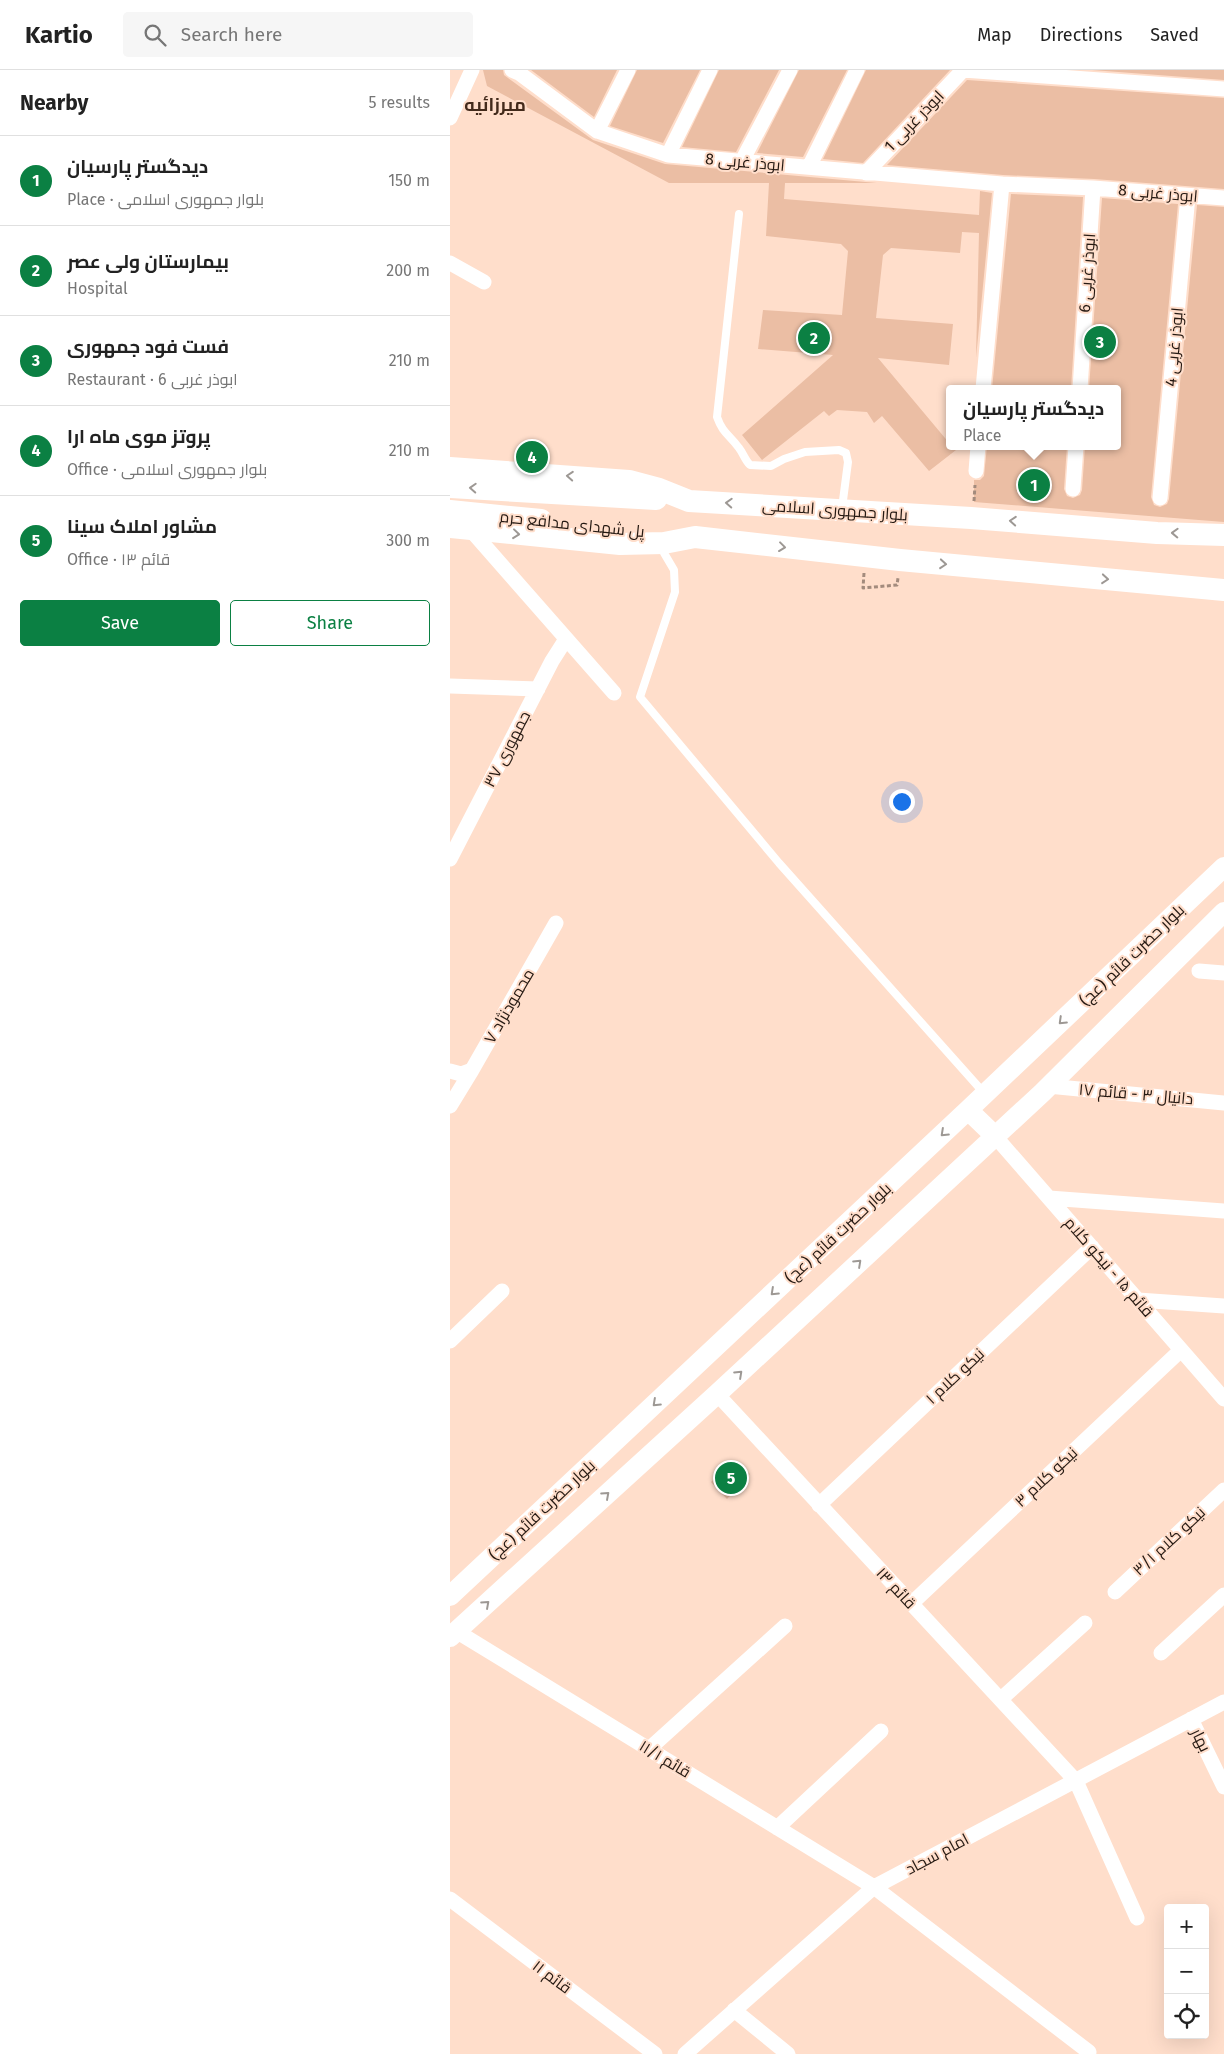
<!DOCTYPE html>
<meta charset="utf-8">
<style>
:root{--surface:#fff;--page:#f6f6f6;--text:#222;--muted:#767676;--line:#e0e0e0;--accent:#0b8043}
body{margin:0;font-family:"Fira Sans",Cairo,sans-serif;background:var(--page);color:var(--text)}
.controls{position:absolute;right:15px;bottom:15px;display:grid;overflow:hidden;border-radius:5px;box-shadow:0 5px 20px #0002}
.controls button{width:45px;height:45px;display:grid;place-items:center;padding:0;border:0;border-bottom:1px solid var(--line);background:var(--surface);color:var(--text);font:25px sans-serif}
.you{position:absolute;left:451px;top:731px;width:18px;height:18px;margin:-12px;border:4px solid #fff;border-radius:50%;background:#1a73e8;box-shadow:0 0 0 8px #1a73e833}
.badge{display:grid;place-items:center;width:32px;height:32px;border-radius:50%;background:var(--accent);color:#fff;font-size:16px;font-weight:700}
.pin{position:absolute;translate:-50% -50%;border:2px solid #fff;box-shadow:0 1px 5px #0006}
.popup{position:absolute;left:496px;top:315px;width:175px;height:65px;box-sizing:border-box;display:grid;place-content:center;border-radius:5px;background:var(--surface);filter:drop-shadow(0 1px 4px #0005);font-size:16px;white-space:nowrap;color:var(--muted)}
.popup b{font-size:19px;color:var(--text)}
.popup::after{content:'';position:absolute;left:50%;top:100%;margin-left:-10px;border:10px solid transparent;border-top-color:var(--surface)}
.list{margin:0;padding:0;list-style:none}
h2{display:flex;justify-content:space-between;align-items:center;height:65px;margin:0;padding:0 20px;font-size:21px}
h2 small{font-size:16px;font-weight:400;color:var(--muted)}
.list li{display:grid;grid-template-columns:32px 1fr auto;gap:15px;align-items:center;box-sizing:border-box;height:90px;padding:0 20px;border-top:1px solid var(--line)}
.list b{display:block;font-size:19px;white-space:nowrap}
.list p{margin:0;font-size:16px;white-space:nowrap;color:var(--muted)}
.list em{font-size:16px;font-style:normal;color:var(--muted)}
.actions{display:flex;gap:10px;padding:15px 20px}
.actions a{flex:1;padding:11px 0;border:1px solid var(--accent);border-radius:5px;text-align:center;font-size:18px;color:var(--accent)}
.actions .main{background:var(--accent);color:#fff}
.icon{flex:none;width:28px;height:28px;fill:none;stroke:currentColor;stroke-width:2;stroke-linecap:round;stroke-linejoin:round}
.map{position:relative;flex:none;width:774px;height:1984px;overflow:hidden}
header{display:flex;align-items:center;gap:30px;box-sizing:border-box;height:70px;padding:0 25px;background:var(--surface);border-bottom:1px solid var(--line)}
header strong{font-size:24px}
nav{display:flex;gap:28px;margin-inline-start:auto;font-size:18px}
.search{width:350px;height:45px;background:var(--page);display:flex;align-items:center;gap:12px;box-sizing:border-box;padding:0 18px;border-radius:5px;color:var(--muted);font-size:19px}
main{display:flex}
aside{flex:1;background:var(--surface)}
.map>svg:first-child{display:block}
.building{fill:#ebbea4}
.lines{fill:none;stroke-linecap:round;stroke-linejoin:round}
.path{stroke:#a38b7d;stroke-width:3;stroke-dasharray:4 2.5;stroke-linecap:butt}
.service{stroke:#fff;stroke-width:8}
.minor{stroke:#fff;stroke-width:15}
.secondary{stroke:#fff;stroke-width:20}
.primary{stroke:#fff;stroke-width:22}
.oneway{stroke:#9d9894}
.labels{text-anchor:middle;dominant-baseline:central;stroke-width:4;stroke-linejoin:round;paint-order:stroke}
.street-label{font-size:16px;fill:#251912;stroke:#ffdecb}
.neighbourhood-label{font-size:18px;font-weight:bold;fill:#432a1b;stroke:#ffdecb}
</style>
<header>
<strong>Kartio</strong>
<div class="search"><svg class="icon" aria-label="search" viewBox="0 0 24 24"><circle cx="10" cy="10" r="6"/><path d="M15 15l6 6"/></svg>Search here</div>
<nav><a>Map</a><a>Directions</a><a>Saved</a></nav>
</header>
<main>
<aside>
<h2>Nearby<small>5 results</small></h2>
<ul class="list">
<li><span class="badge">1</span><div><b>دیدگستر پارسیان</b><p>Place · بلوار جمهوری اسلامی</p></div><em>150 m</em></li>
<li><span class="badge">2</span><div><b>بیمارستان ولی عصر</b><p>Hospital</p></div><em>200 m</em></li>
<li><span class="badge">3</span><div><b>فست فود جمهوری</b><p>Restaurant · ابوذر غربی 6</p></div><em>210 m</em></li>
<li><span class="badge">4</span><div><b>پروتز موی ماه ارا</b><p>Office · بلوار جمهوری اسلامی</p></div><em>210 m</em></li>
<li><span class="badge">5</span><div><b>مشاور املاک سینا</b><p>Office · قائم ۱۳</p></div><em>300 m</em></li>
</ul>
<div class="actions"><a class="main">Save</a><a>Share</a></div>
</aside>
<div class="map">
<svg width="774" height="1984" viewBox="0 0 774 1984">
<rect width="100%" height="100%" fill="#ffdecb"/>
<path class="building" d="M33,0h20l1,5 4,3 85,62 72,24 212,19h-92l-1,16 195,16 1,-24 12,2 -16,165 3,-125 -17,-1 -2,21 -69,-5 -8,7 -7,63 77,6 -4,41 -71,-7 72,86v2l6,4 -27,21 -47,-55 -8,7 -7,-11 -30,-2 -8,6 -5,-5 -62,49 -20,-25 91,-80 -75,-6 5,-39 79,5 6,-64 -7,-7 -75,-8 3,-53h-100l-182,-97z
M81,0h86l-23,47z
M187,0h63l-37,73 -53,-17z
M269,0h60l-43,82 -54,-5z
M349,0h48l-44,87 -46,-4z
M416,0h84l-87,93 -40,-4z
M642,0h132v10z
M517,10l257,18v91l-130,-10 -91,-4 -116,-10z
M561,124l72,3 -12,192h-79z
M652,128l76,6 -27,293 3,8 6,2 7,-3 2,-5 28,-294 27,2v315l-250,-20v-22h6l4,-4 3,-30h80l-3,43 3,7 6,2 7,-3 2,-5 3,-44h33v-57h-29z
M284,1390l16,14 -23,25 -16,-17z"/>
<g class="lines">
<path class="path" d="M524,431l1,-16
M414,503l-1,15 34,-3 1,-7"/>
<path class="service" d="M289,144l-22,203c6,17 12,17 22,31 4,5 6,12 11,17l21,1 13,-7 21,-7 34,-2 7,3 2,9 -6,46
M214,474v9l10,17 1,22 -35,105 139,166 205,230"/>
<path class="minor" d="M62,0l7,3 78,58 71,24 334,29 91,4 131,10
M513,0l261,19
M0,48l22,-48
M147,61l31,-61
M218,85l42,-85
M292,91l48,-91
M359,97l48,-97
M416,103l97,-103
M0,193l34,19
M533,319l19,-205
M630,319l13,-201
M526,401l2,-25
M623,419l3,-43
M710,428l28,-302
M20,459l144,164
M0,616l88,3
M0,789l102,-198 14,-22
M749,901l25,2
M0,1001l11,3 11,-4 84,-147
M598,1016l176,17
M0,1036l22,-36
M544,1065l230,264
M599,1128l175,13
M688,1230l86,6
M0,1271l52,-50
M267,1324l359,387 61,137
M369,1435l273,-258
M665,1522l109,-102
M461,1534l270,-254
M6,1561l418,256 215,165
M711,1583l63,-58
M551,1629l84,-76
M741,1649l33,68
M199,1679l136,-123
M327,1758l104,-97
M0,1829l205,155
M284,1940l54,44
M235,1984l189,-167 350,-185"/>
<path class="secondary" d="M518,1040l26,25
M0,1526l518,-486 256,-243
M0,1567l267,-243 325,-301 182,-181"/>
<path class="primary" d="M0,398l179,13 30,8 30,12 282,17 186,15 67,2
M0,417l206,12
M0,441l91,9
M0,457l170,17 44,-1 31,-6 205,23 324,30"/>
</g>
<defs><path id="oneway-chevron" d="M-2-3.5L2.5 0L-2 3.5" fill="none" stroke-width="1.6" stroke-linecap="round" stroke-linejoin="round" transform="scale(1.25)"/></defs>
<g class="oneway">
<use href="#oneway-chevron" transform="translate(120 406) rotate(-176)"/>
<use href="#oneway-chevron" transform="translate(23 418) rotate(-177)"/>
<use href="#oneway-chevron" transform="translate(279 433) rotate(-177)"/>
<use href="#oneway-chevron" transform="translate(563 451) rotate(-176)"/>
<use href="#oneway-chevron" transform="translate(725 463) rotate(-178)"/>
<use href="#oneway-chevron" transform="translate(66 464) rotate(6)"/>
<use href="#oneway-chevron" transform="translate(332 477) rotate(7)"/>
<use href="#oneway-chevron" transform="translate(493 494) rotate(5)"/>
<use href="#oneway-chevron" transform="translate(655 509) rotate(5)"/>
<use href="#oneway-chevron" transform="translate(612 951) rotate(136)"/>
<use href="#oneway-chevron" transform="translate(494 1063) rotate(137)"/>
<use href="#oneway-chevron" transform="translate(408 1193) rotate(-43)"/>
<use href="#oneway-chevron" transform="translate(324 1222) rotate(137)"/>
<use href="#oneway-chevron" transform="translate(289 1304) rotate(-43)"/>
<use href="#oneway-chevron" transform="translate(206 1333) rotate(137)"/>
<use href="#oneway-chevron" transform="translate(156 1425) rotate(-42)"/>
<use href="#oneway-chevron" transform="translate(36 1534) rotate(-42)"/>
</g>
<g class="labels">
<g class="street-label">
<text transform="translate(464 51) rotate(-46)">ابوذر غربی 1</text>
<text transform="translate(295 92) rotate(5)">ابوذر غربی 8</text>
<text transform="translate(708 123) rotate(5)">ابوذر غربی 8</text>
<text transform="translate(637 203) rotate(-86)">ابوذر غربی 6</text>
<text transform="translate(724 277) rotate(-85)">ابوذر غربی 4</text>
<text transform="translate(385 440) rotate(4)">بلوار جمهوری اسلامی</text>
<text transform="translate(122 454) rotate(6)">پل شهدای مدافع حرم</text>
<text transform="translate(57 679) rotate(-63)">جمهوری ۳۷</text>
<text transform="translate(682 885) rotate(-44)">بلوار حضرت قائم (عج)</text>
<text transform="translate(59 936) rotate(-60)">محمودنژاد ۷</text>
<text transform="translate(686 1024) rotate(5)">دانیال ۳ - قائم ۱۷</text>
<text transform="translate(388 1163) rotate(-43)">بلوار حضرت قائم (عج)</text>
<text transform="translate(659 1197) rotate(49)">قائم ۱۵ - نیکو کلام</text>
<text transform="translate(505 1306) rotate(-43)">نیکو کلام ۱</text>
<text transform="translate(596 1407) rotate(-43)">نیکو کلام ۳</text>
<text transform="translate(92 1440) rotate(-43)">بلوار حضرت قائم (عج)</text>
<text transform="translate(719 1471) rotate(-43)">نیکو کلام ۳/۱</text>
<text transform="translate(446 1518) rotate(47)">قائم ۱۳</text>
<text transform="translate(751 1670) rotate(64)">بهار</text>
<text transform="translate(215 1689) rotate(31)">قائم ۱۱/۱</text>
<text transform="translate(487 1784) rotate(-28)">امام سجاد</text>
<text transform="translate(102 1907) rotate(37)">قائم ۱۱</text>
</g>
<g class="neighbourhood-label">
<text x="45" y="35">میرزائیه</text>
</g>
</g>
</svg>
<div class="controls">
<button>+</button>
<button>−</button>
<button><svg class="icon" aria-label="locate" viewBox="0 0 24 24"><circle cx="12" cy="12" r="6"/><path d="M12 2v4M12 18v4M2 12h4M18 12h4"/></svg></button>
</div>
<div class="you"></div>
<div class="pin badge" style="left:584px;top:415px">1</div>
<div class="popup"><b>دیدگستر پارسیان</b>Place</div>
<div class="pin badge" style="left:364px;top:268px">2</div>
<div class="pin badge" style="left:650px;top:272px">3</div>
<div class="pin badge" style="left:82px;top:387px">4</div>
<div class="pin badge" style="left:281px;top:1408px">5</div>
</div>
</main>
